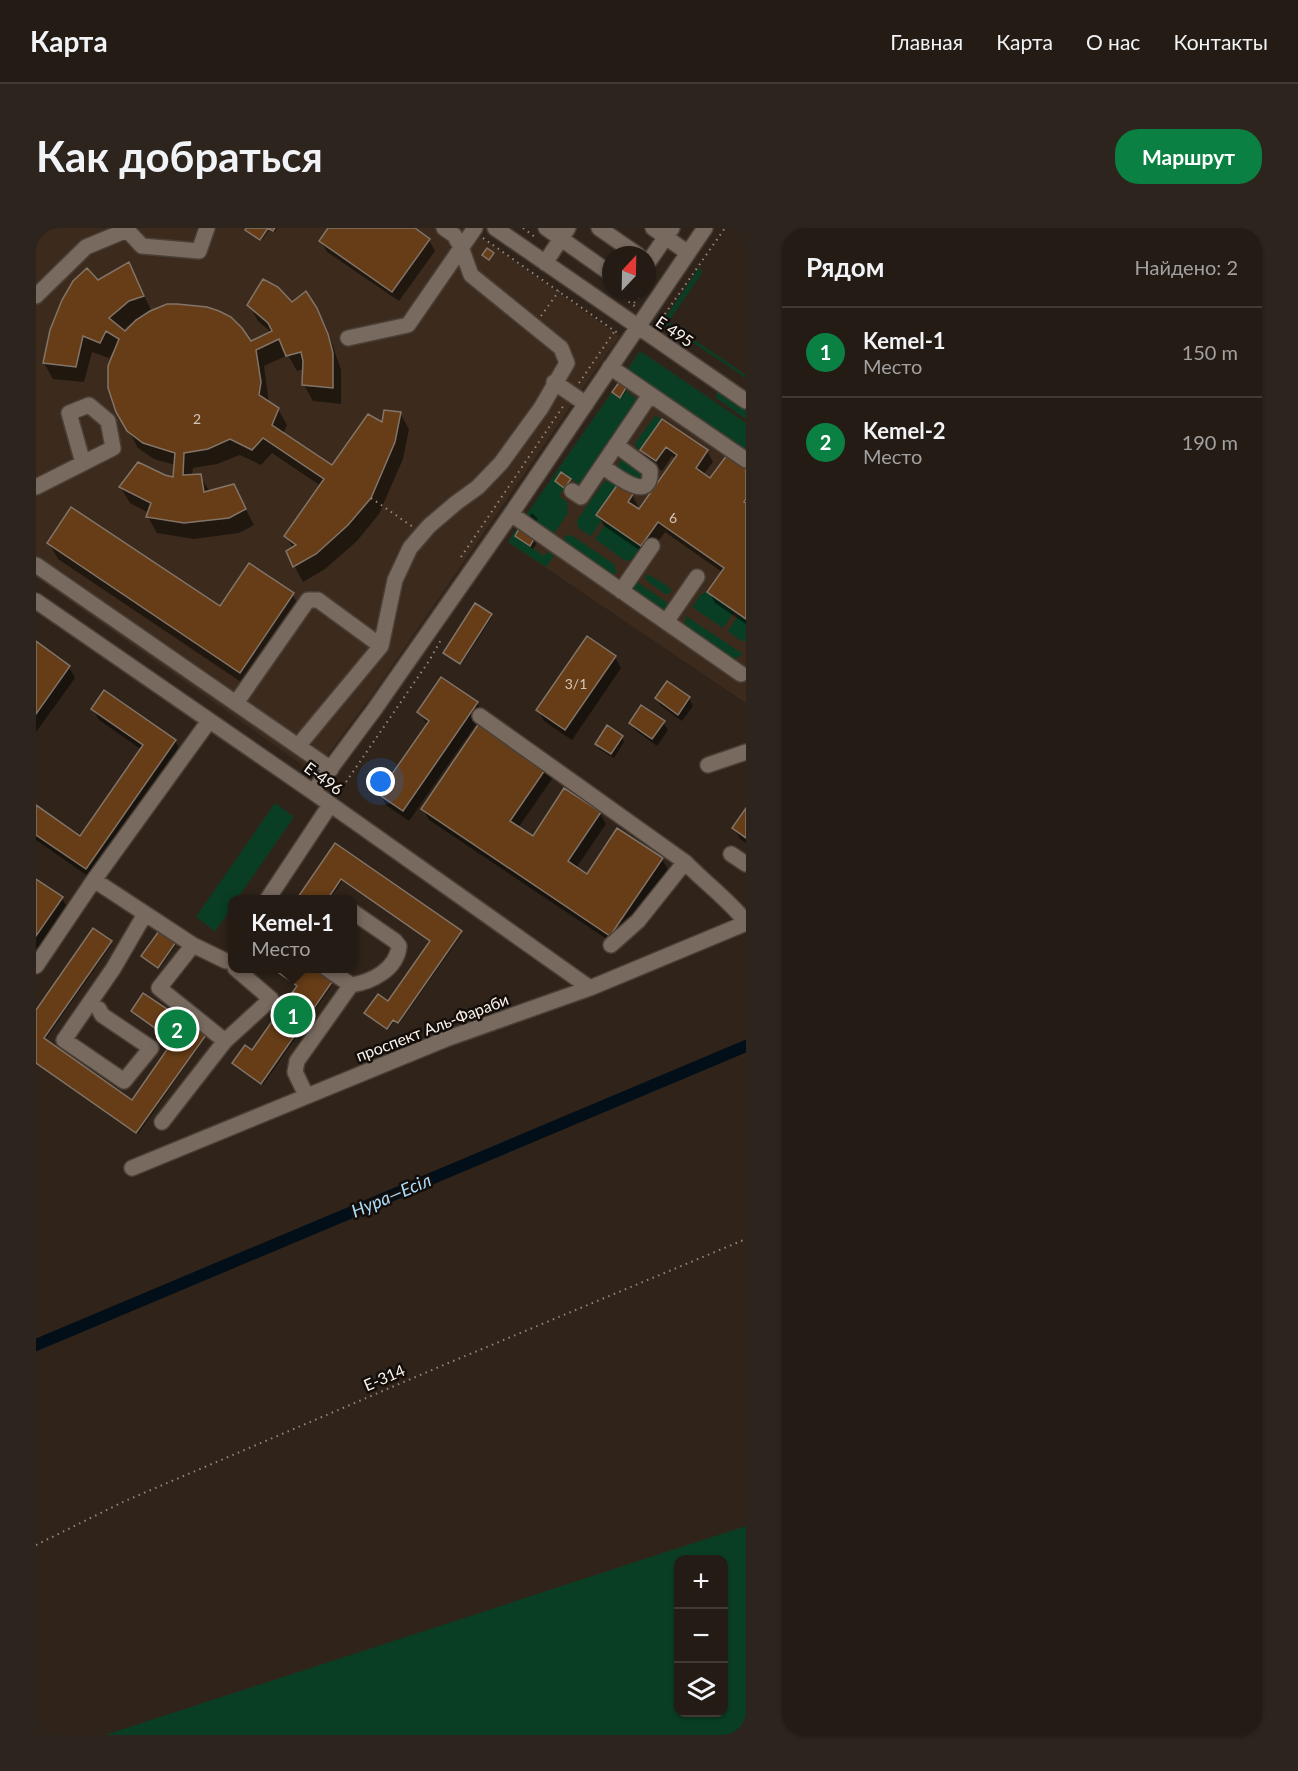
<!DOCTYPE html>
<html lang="ru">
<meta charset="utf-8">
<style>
:root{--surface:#241b14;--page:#2c241d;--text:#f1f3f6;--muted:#a3a1a0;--line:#413934;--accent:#0b8043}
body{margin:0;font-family:Lato,sans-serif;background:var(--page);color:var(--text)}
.controls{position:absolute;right:18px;bottom:18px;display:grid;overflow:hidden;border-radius:12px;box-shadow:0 2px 4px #0004}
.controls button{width:54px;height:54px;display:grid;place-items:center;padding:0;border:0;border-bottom:2px solid var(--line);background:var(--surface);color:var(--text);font:30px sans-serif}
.compass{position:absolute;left:566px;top:18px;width:54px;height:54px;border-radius:50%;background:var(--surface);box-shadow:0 2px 4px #0004;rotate:22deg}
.you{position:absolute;left:345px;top:554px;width:21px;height:21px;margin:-15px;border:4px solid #fff;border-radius:50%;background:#1a73e8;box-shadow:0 0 0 9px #1a73e833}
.badge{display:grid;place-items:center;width:39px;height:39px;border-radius:50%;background:var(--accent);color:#fff;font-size:20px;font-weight:700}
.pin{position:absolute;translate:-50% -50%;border:3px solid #fff;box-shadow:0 2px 6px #0006}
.popup{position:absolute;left:192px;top:667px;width:129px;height:78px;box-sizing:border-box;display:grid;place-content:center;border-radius:12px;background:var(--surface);filter:drop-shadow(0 2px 4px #0005);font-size:20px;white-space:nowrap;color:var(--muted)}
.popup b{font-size:22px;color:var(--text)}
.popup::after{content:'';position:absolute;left:50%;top:100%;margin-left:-12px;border:12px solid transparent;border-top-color:var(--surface)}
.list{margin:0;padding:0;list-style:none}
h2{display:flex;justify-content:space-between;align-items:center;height:78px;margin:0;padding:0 24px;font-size:26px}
h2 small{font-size:20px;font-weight:400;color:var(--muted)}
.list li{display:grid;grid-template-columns:39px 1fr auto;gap:18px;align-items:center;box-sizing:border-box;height:90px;padding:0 24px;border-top:2px solid var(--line)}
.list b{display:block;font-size:22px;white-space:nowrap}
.list p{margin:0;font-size:20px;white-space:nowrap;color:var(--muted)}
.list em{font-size:20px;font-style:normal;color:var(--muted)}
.icon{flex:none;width:33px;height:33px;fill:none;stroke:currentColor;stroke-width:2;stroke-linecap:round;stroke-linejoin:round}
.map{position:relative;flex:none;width:710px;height:1507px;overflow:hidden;border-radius:24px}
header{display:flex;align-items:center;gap:36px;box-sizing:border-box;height:84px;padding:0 30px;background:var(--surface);border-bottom:2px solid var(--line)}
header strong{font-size:28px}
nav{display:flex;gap:33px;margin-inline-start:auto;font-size:21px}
.intro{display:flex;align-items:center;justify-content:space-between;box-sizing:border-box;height:144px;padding:0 36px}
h1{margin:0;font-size:42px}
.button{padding:15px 27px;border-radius:24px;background:var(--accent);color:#fff;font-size:21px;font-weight:700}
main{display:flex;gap:36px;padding:0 36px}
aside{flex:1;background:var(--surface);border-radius:24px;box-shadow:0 2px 4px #0004}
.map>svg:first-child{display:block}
.built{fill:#3c2b1d}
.green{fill:#0a3e24;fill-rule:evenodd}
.shadow{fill:#0007;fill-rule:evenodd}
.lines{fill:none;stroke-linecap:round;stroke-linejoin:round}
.canal{stroke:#020f19;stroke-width:12}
.building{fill:#663d17;stroke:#827468;stroke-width:1.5}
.minor-casing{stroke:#4a4038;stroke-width:18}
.path{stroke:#928880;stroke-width:2;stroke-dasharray:1.5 4.5;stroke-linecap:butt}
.minor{stroke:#796a5f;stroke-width:15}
.labels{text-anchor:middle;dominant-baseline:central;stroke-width:5;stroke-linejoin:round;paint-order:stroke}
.number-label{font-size:14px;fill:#d6c6b7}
.street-label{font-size:16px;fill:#fbf3ec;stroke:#140e0a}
.water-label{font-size:18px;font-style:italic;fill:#aeddfb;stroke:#140e0a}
</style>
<header>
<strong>Карта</strong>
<nav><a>Главная</a><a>Карта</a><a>О нас</a><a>Контакты</a></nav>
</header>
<div class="intro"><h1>Как добраться</h1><a class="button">Маршрут</a></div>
<main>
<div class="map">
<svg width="710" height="1507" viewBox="0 0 710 1507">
<rect width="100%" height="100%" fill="#30241a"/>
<path class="built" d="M0,0h432l151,108 -247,359 -58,78 -278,-196z
M604,123l106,73v279l-238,-161z"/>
<path class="green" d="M664,39l2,6 -34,49 78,53v3l-84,-56z
M604,123l106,72v32l-121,-82z
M681,160l29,19v12l-30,-21z
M589,162l16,12 -59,82 -5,-1 -6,-4 -12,17 8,6 1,11 -13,19 -7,2 -24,-16 88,-126 8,5z
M619,188l7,3 -22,31 -4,-3 -1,-4z
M588,231l19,9 1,8 -8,7 -18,-13 1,-8z
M571,253l11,3 -22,31 7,4 -12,17 -13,-8 -1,-8 27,-38z
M571,294l34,24 -8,13 -8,2 -30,-22z
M482,298l2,1 -5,9 29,20 4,-4 6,4 -8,11 -38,-25z
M535,307l43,29 3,9 -6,2 -47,-30 1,-9z
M612,346l21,13 2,3v3l-6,1 -18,-13 -2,-4z
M597,351l39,27 -8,6 -33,-22z
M671,364l28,19 -12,17 -31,-21 9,-13z
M703,386l7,5v22h-5l-13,-10z
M650,388l57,38 -10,6 -49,-33z
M239,575l19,14 -57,82 -4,1v6l-18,25 -19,-14z
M710,1298v209h-641zM642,1332h46v152h-46z"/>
<path class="shadow" d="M212,0h29l-2,4 -5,-3 -9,12 -13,-9z
M294,0h82l17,12 6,11 -36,50 -72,-49 -6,-11z
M93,36l23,48 99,30 21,-9 -14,-12 -9,-16 43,-1 24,5 10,17 15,44v34l-28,-3 -9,-16v-16l-7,2 -9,-16 -24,11 5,37 9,6 9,16 -4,9 49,33 51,-43 17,-11 9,16 -6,30 -24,55 -22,27 -32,28 -22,13 -16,-30 6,-4 -7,-12 35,-50 -49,-33 -11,12 -21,-10 -23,9 -24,4 -1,8h8l10,16 32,10 12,23 -15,8 -45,6 -37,-6 -9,-16 1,-4 -19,-10 -9,-15 43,-12 11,2v-13l-21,-6 -16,-11 -20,-37 -2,-60 -2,-1 -5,8 -17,-6 -8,30 -31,-3 -9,-16 54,-81zM100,91l1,1 -12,14 -3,-3z
M584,155l7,6 -6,10 -7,-7z
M626,193l45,30 6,11 -10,13 8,6 16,-24 19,13v154l-31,-21 -6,-11 13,-20 -57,-40 -17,24 -44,-30 -6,-11 34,-20 6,11 -2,3 3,2 37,-52 -4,-3 -10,15 -14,-10 -6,-11z
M496,285l6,6 -4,5 -6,-5z
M481,308l17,2 3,5 -4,6 -13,-9z
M13,315l171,65 72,-14 10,16 -52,78 -192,-129z
M440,377l16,12 -31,48 -16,-12z
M0,415l33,24 6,11 -39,54z
M579,429l6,11 -49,72 -28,-19 -6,-11z
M620,470h33l4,8 -11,15 -21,-15z
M441,475l6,11 -74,107 -23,-16 -6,-11 48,-69 -9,-13z
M57,481l82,32 6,11 -89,127 -56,-39v-33l45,31 61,-88 -43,-30z
M627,494l5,8 -11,16 -22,-16 -4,-7z
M586,509l2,5 -10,16 -15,-9 -2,-5z
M509,540l7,11 -34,49 15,10 67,-24 6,10 -30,44 11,8 75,-17 6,11 -51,76 -188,-126 -6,-11z
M710,583v32l-6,-4 -6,-11z
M300,617l126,89 -63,90 -5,-3 -6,9 -21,-15 21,-12 43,-62 -88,-61 -14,20h-32z
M0,653l26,17 13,23 -39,55z
M75,714l1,2 -67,96 88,62 42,-60 -42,-31 72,27 -67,96 -102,-70v-52z
M139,715l1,2 -17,24 -16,-13z
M236,740h39l21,17 -69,100 -29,-22 19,-11 45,-65z"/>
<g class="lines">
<path class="canal" d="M0,1117l710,-299"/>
</g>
<path class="building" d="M210,0h29l-2,3 -5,-3 -8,12 -15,-10z
M292,0h87l15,11 -38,53 -73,-51z
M451,20l7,5 -5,7 -7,-5z
M93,34l15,34 -15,5 -20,17 16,13 11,-11 14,-9 17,-7h10l30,3 12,4 12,6 11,11 9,13 21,-10 -4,-8 -21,-18 16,-26 15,8 14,15 14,-11 11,17 11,26 5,19v35l-31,-3 1,-24 -2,-9 -15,4 -7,-17 -23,11 5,32 -2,13 20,13 -7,17 60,40 36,-51 14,8 2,-12 17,2 -6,30 -24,56 -23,27 -32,29 -23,13 -7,-16 10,-6 -12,-9 40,-57 -61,-41 -11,12 -22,-11 -22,10 -24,4 -1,22 18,-1 3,18 30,-8 12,25 -17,9 -45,5 -38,-6 5,-14 -32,-16 19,-25 27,13 8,2 2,-24 -32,-10 -16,-12 -11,-19 -8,-24v-22l11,-27 -13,-8 -6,12 -17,-7 -7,31 -33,-4 7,-33 12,-30 11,-19 14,-13 11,12z
M584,153l7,5 -7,12 -8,-6z
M626,191l46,31 -12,18 14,10 17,-23 19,13v31l-2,3 2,1v116l-39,-27 17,-24 -66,-46 -17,24 -45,-31 22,-31 15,10 -5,8 11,7 38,-54 -11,-8 -10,14 -16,-11z
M525,244l10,7 -7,9 -9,-7z
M35,279l149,99 29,-43 45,30 -54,80 -193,-130z
M484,299l15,10 -5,9 -15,-10z
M439,375l17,11 -32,50 -17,-11z
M551,408l29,20 -51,74 -29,-20z
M0,413l34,25 -34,48z
M405,449l37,25 -75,109 -25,-17 51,-73 -12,-9z
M631,453l23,16 -12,18 -23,-17z
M68,462l72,50 -90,129 -50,-34v-30l44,31 63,-91 -52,-36z
M605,477l24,16 -13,18 -23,-16z
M444,494l67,45 -37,54 23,15 31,-48 37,24 -33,49 19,13 30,-46 46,30 -53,78 -189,-127z
M571,497l16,11 -12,18 -16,-10z
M710,580v30l-14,-10z
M299,615l127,88 -64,92 -5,-3 -6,9 -23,-16 14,-19 10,7 42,-60 -89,-62 -14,21h-31z
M0,651l27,18 -27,39z
M57,700l19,13 -68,97 88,62 41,-59 -42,-30 12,-18 63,42 -70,98 -100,-70v-53z
M123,703l17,11 -18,26 -17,-12z
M236,740h42l18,14 -71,102 -29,-21 13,-18 7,5 45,-64z"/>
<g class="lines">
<g class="minor-casing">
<path id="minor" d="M459,0l251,173
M510,0l65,46
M563,0l39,27
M617,0l35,25
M509,35l23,-35
M611,36l25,-36
M0,68l50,-49 41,-17 15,16 57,5 8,-23
M312,110l60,-13 67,-97
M574,139l136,93
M518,154l32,22
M566,238c12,8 50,40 48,4l-34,-25
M0,259l77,-39 -5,-27 -19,-16 -20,8 14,50
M536,263l9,6 69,-102
M475,286l230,160
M0,337l295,204
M585,363l31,-45
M0,373l277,191 277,196
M630,394l31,-45
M200,475l72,-103h10l63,46
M444,488l205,146c20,21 43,37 61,60
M262,518l83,-100 14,-66 15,-32 19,-22 27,-23 22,-16 23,-24 40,-55 26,-45 -6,-15 -90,-73 -10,-28 -7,-12 -10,-7
M672,537l38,-13
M277,564l61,-82 137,-196 194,-286
M695,626l15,10
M58,652l99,65 33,16
M231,672l63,-95
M157,717l-34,43 66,53
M575,717l27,-24 47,-59
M0,738l58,-86 115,-159
M290,740l25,17c21,-3 46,-16 48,-39l-4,-5 -42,-29
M63,781l3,6 49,33 -27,33 -60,-41 49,-71 32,-55
M270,867l-11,-23 2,-11 54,-76
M126,894l63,-81 46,-42 -36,-31
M96,940l314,-129 144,-51 156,-65"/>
</g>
<path class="path" d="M487,0l12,9
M447,10l136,96
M611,57l7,-10
M578,63l22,16
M598,75l9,-12
M505,88l18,-25
M622,96l67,-96
M543,155l37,-54
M335,270l42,29
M425,329l103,-152
M310,554l83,-121 13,-23
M0,1317l89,-44 321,-137 300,-125"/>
<use href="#minor" class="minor"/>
</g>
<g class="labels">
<g class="number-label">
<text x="161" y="190">2</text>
<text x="637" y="289">6</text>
<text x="540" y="455">3/1</text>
</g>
<g class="street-label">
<text transform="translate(639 103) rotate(34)">E 495</text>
<text transform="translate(288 550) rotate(36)">E-496</text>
<text transform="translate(396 799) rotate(-21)">проспект Аль-Фараби</text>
<text transform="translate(348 1149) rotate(-23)">E-314</text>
</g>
<g class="water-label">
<text transform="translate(355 967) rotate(-23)">Нура—Есіл</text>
</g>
</g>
</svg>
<div class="controls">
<button>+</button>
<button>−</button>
<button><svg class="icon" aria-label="layers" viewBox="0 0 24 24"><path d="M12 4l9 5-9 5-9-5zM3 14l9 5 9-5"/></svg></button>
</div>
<svg class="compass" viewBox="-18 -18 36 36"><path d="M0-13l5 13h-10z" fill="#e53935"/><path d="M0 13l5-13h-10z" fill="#a3a1a0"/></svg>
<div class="you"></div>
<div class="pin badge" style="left:257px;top:787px">1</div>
<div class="popup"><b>Kemel-1</b>Место</div>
<div class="pin badge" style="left:141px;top:801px">2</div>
</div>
<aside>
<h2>Рядом<small>Найдено: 2</small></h2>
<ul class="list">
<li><span class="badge">1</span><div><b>Kemel-1</b><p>Место</p></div><em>150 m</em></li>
<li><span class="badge">2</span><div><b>Kemel-2</b><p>Место</p></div><em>190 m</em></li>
</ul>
</aside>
</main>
